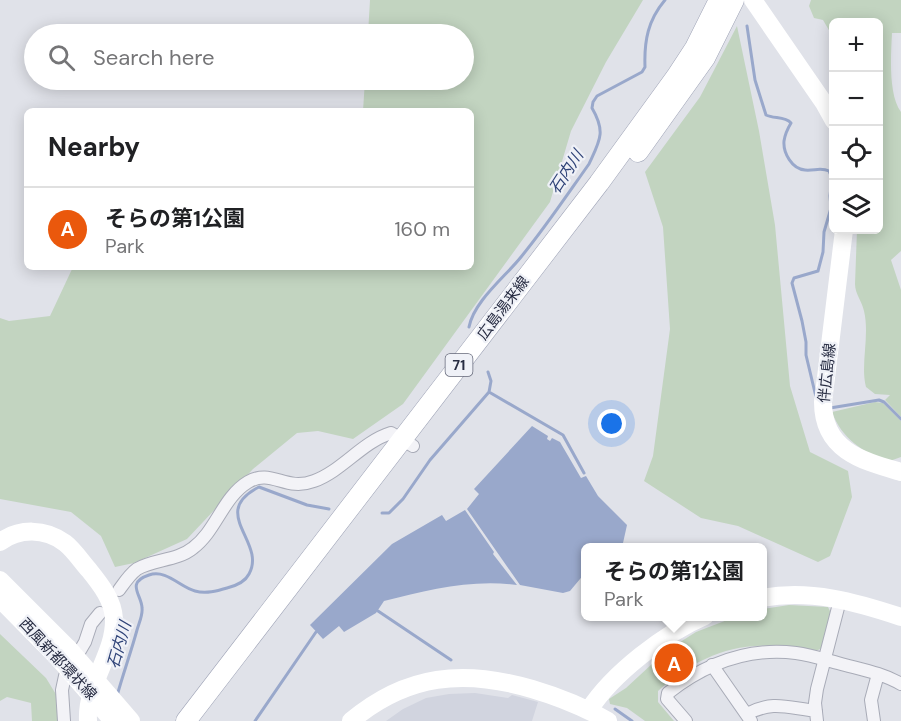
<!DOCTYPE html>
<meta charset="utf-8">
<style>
:root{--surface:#fff;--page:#f2f2f2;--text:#202124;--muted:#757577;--line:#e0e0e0;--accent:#ea580c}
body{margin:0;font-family:"DM Sans","Noto Sans JP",sans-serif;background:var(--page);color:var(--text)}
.controls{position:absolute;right:18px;top:18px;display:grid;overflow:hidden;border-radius:9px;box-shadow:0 3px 15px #0003}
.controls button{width:54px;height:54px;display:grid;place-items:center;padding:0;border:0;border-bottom:2px solid var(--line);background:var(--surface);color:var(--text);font:30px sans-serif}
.you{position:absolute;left:612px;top:424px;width:21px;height:21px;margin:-15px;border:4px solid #fff;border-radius:50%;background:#1a73e8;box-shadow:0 0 0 9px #1a73e833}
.badge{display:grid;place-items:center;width:39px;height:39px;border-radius:50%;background:var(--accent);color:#fff;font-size:20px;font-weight:700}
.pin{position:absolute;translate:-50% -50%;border:3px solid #fff;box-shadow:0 2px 6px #0006}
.popup{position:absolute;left:581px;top:543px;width:186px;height:78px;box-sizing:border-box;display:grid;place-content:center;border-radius:9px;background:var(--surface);filter:drop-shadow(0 2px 4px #0005);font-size:20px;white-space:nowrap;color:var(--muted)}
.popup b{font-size:22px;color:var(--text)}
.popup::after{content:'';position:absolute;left:50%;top:100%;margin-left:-12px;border:12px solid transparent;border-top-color:var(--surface)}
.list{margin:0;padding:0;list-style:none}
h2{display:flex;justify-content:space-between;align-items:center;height:78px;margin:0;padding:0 24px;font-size:26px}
h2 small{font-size:20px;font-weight:400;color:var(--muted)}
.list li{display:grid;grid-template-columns:39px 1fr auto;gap:18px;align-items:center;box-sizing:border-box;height:84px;padding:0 24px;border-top:2px solid var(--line)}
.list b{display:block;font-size:22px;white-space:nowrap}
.list p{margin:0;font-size:20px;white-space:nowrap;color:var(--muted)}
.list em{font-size:20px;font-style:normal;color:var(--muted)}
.icon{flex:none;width:33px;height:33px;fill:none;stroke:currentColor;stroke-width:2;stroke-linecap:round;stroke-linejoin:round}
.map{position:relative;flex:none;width:901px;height:721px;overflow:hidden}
.search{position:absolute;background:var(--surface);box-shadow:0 3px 15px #0003;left:24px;top:24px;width:450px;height:66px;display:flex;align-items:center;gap:15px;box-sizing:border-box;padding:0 21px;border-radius:33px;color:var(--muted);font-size:22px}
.panel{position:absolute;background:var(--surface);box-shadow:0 3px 15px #0003;left:24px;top:108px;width:450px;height:162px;border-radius:9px}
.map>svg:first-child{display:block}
.built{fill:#d1d4df}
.green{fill:#c2d4c0}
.water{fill:#99a8cb}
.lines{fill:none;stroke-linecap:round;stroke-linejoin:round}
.stream{stroke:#99a8cb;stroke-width:3}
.street-casing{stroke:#a8abb7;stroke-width:14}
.primary-casing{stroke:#9ea3b6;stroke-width:21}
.street{stroke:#f3f3f7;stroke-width:12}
.secondary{stroke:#fff;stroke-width:18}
.primary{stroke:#fff;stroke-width:20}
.secondary-bridge{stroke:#fff;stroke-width:18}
.labels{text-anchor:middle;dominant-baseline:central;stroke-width:4.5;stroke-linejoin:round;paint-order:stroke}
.shield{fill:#eff1f7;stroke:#636778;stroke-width:1.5}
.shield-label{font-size:14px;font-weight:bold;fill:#272c42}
.street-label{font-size:15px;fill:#272c42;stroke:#eff1f7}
.water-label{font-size:16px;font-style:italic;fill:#2f4378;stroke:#eff1f7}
</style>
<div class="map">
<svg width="901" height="721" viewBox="0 0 901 721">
<rect width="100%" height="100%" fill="#e0e2e9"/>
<path class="built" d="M475,693l33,5 4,-3 26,7 -6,19h-146l17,-12 23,-11 23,-4z"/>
<path class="green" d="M370,0h273l-37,62 -35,69 -21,71 -147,202 -50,35 -35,-8 -21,2 -44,36 -66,70 -53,24 -19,4 -14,-31 -30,-24 -71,-13v-181l9,3 41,-5 23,-49h398v-156h-108l2,-31h99v-46h-96z
M811,0h90v33h-9c-1,22 -4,61 9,79v139l-10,9 10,30v127l-16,-17 5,-5 -15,-1 -9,-7c-6,-22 4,-51 -2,-76 -2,-10 -9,-17 -9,-27l2,-54h21v-208h-44l-1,15 -10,-17 -9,-2 -5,-12z
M737,26l22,105 16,94 15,161 20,66 38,19 4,26 -22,59 -12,6 -80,-36 -37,-8 -57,-37 9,-25 17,-127 -7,-102 -18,-55 55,-75z
M875,402l8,1 18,18v36l-14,5c-25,-11 -45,-23 -55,-50z
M789,605l39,2 3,6 -9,35c-14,9 -38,-1 -55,-2 -41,-2 -79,18 -109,45v11l16,19h-29l-18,-13 -17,-4 -1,-5 17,-11 40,-37 30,-19 39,-15 27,-1 1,-7z
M0,634l46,44 11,18v25h-25l-1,-18 -24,-6 -7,4z"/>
<path class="water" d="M532,426l16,10 -1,3 3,2 2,-3 8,4 21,36 5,-2 12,20 29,29 -4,18 -7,4 -30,1 -1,25 -15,18 -7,2 -43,-8 -53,-76 12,-15 -5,-5z
M465,510l29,42 -1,2 24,31c-46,-6 -89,5 -133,16l-8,12 -32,19 -5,-6 -16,13 -13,-14 82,-81 50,-29 4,6z"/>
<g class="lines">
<path class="stream" d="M747,26l8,54 11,35c8,4 19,1 25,8 -3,5 -6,11 -7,18 -1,12 8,28 21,29 9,1 16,-3 24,1l3,7 -2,18 1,12 -7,24 -1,20 -5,19 -24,7 -2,5 10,38 4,21v13l10,42
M469,327c5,-26 36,-50 52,-70 24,-29 46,-62 68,-93 11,-24 17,-32 3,-56l1,-6 4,-6 45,-24 3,-5c-1,-26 3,-47 20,-67
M489,392l74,43 21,38
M830,408l49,-8 5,2 17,17
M382,513h7l14,-14 27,-39 59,-68 2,-11 -3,-9
M378,611l73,49
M117,696c6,-22 14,-44 20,-66 2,-7 6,-15 5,-22 0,-13 -17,-25 7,-33 17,-6 31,12 46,16 11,3 22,0 32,-3 8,-2 18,-6 22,-14 18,-32 -41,-61 10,-87l48,18 22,4
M615,709l17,12
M255,721l61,-89"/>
<g class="street-casing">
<path id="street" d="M119,590c5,-7 11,-16 18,-21 17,-10 40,-8 56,-21 23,-17 30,-51 55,-66 24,-14 37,10 66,-1 28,-10 48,-39 77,-48l22,13
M712,665l39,56
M747,714c26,-14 41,-6 69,-3
M64,721l-2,-31 3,-14 20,-34 6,-18 9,-11
M686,721l-19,-22 1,-6c37,-29 80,-46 128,-40 16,2 33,8 49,12 19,5 39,9 56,19
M817,721l-2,-18 2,-14 23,-89
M874,721l-3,-21 7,-26"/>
</g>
<g class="primary-casing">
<path id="primary" d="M638,152l67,-94 29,-58
M186,721l413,-538 77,-106 19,-29 24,-48"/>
</g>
<use href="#street" class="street"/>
<path class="secondary" d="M753,0l71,103 10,18
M844,230l-21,172c0,49 40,59 78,70
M0,542c19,-14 45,-14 65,1 9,7 16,18 24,27 12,15 24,30 25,49 1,35 -28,64 -26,102
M0,580l68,68
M762,598c48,-9 94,4 139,19
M0,599l59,60
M589,710c23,-36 76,-77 116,-94
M351,721c56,-47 113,-52 181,-32 27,8 52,18 76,32"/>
<use href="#primary" class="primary"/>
<path class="secondary-bridge" d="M68,648l63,73
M59,659l54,62"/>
</g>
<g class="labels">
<rect class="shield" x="445.5" y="354" width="27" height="22" rx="4.5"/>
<g class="shield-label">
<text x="459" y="365">71</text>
</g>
<g class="street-label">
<text transform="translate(503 308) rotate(-53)">広島湯来線</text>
<text transform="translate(827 373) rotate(-84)">伴広島線</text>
<text transform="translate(58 659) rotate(47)">西風新都環状線</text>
</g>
<g class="water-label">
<text transform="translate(566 172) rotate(-57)">石内川</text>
<text transform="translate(119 645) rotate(-74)">石内川</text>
</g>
</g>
</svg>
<div class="controls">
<button>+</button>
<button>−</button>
<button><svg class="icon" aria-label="locate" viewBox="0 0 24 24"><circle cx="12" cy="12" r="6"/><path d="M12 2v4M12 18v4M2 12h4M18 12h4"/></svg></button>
<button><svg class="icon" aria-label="layers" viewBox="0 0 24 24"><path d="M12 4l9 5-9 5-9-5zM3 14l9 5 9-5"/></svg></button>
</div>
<div class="you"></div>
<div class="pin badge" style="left:674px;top:663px">A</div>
<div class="popup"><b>そらの第1公園</b>Park</div>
<div class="search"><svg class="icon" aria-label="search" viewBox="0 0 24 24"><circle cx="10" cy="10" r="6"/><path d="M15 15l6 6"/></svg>Search here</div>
<section class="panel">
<h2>Nearby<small></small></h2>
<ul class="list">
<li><span class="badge">A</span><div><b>そらの第1公園</b><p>Park</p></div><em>160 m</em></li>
</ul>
</section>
</div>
